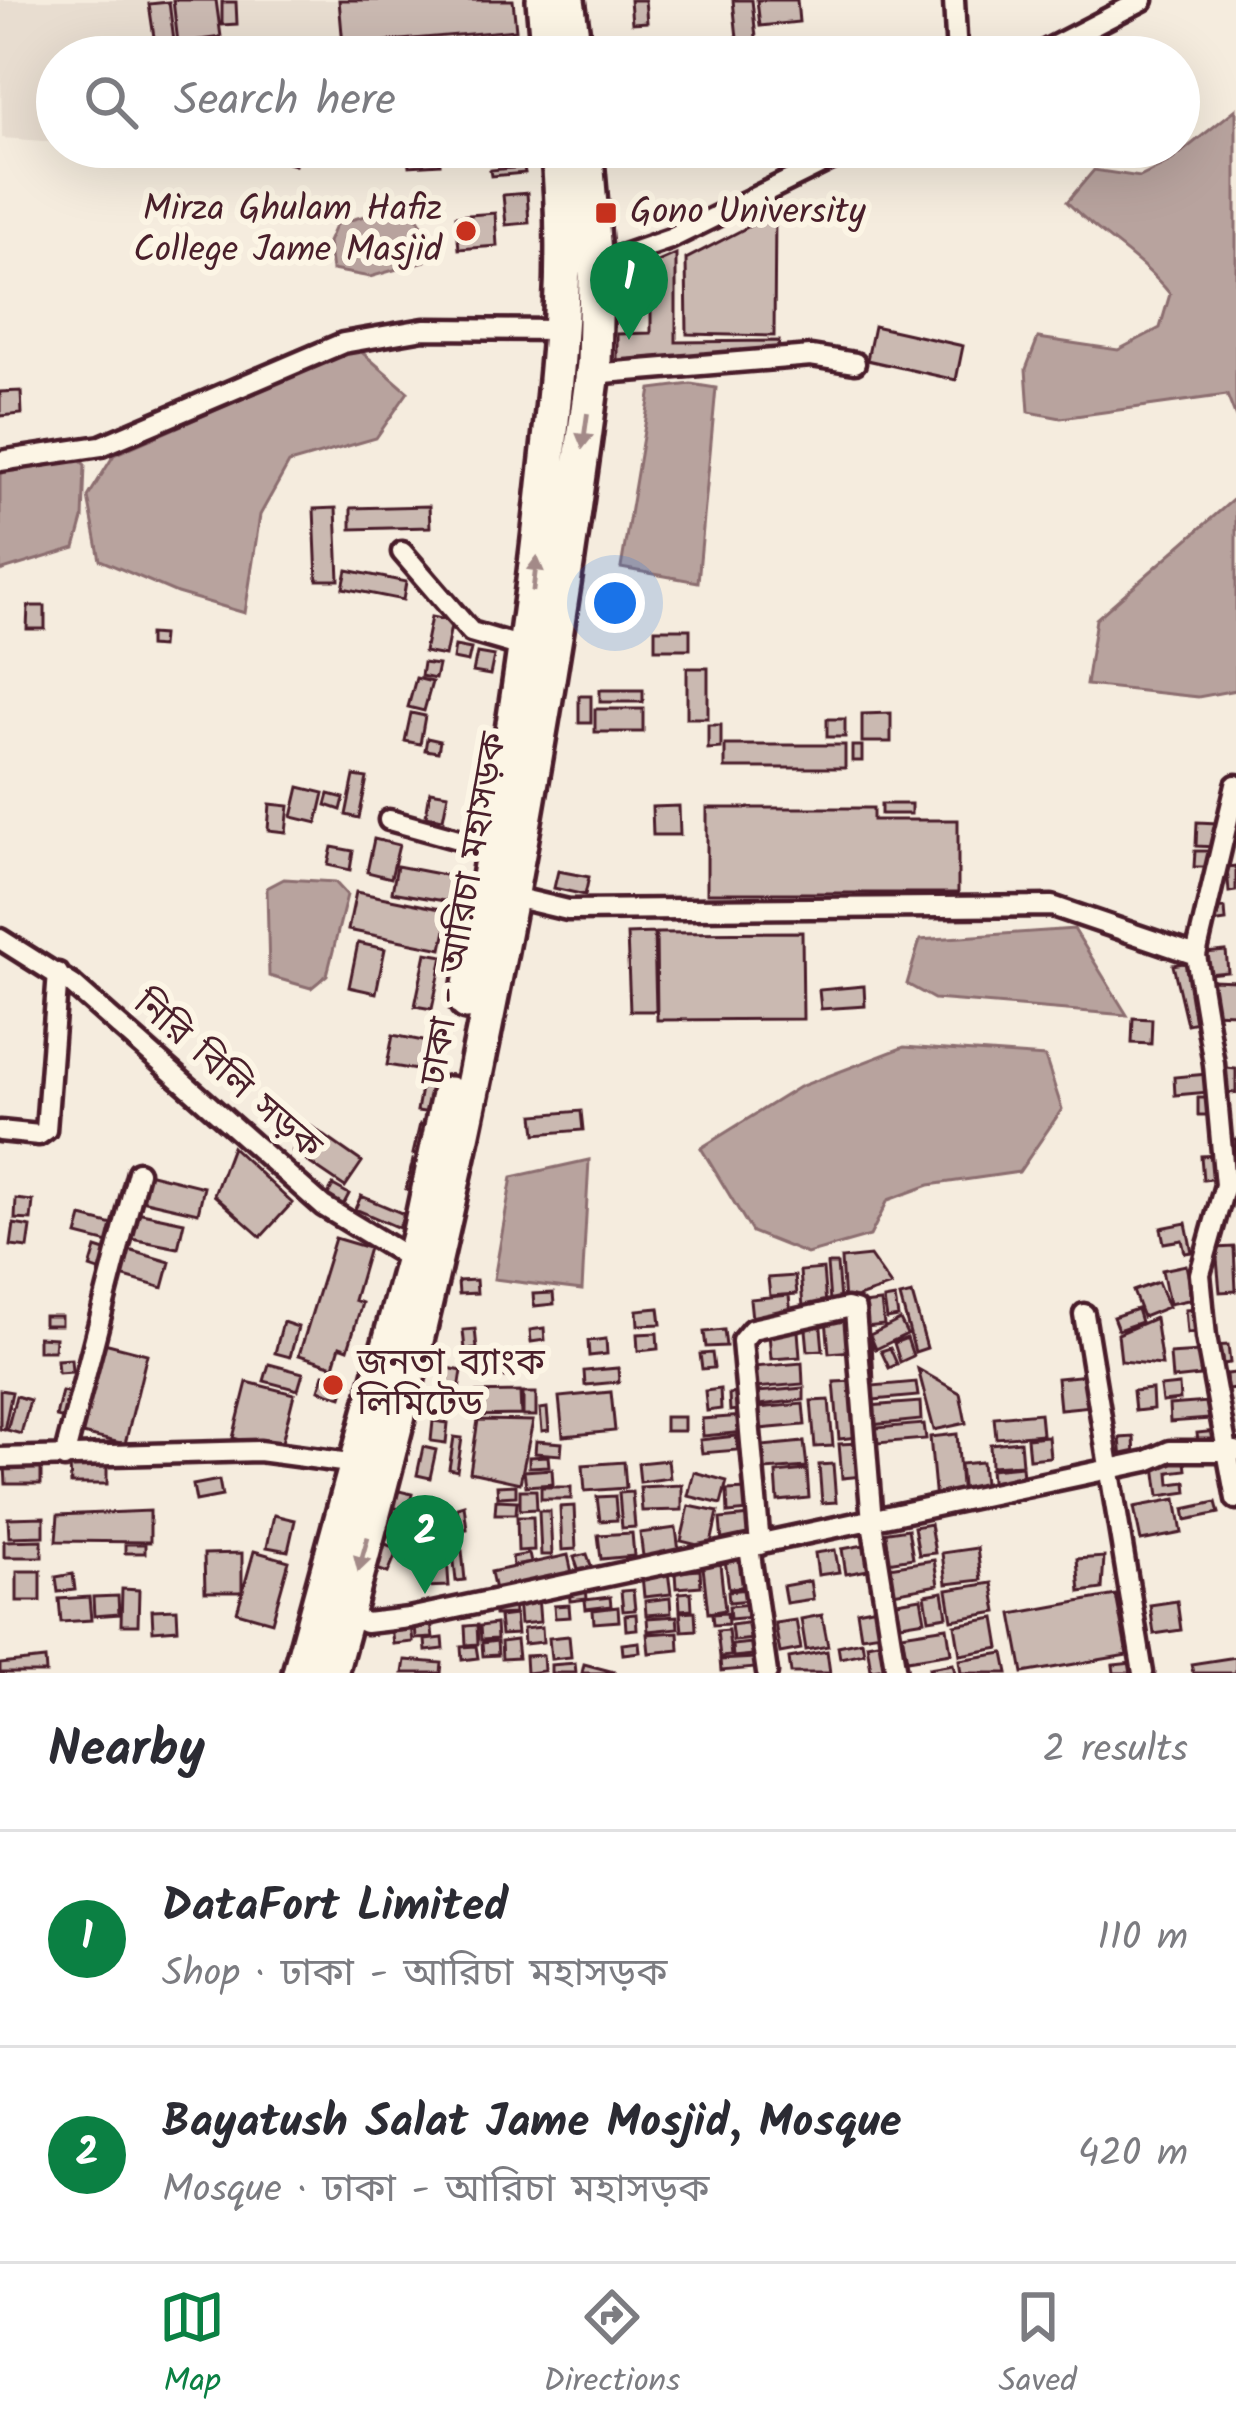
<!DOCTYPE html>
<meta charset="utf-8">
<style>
:root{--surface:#fff;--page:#f7f7f7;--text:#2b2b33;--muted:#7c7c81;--line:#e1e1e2;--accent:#0b8043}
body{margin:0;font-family:Kalam,"Noto Sans Bengali",sans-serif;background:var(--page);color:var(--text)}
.you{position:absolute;left:615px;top:603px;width:42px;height:42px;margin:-30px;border:9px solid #fff;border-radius:50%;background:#1a73e8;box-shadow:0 0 0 18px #1a73e833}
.badge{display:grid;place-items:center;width:78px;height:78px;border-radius:50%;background:var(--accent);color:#fff;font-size:39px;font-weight:700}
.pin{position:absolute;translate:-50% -99px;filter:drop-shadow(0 3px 6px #0008)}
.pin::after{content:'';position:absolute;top:63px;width:42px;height:36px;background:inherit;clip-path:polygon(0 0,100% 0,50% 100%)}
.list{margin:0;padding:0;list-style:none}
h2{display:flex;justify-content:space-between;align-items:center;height:156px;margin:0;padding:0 48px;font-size:51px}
h2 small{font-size:39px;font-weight:400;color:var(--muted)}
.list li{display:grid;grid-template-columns:78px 1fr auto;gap:36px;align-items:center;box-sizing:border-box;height:216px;padding:0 48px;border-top:3px solid var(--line)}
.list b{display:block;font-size:45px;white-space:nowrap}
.list p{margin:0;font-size:39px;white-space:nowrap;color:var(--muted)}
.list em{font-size:39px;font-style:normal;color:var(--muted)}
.icon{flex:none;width:66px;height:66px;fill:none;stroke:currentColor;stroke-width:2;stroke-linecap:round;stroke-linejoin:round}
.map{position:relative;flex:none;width:1236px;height:1673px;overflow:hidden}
.search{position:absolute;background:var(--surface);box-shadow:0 12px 48px #0002;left:36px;right:36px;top:36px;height:132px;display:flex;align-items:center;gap:30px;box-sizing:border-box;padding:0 42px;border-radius:66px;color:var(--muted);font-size:45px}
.sheet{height:588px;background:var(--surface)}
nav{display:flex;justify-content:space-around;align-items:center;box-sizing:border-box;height:168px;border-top:3px solid var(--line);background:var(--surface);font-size:33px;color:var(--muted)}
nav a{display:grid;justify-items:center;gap:6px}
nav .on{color:var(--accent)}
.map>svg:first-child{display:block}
.built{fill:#e8ddd0}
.water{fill:#b8a39e;stroke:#8c6e70;stroke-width:3}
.building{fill:#cab9b1;stroke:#4a1f2b;stroke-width:3}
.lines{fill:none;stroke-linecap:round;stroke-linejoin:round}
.street-casing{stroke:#4a1f2b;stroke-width:27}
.highway-casing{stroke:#4a1f2b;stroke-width:42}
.street{stroke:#fcf5e5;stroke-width:18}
.highway{stroke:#fcf5e5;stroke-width:33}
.oneway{fill:#a38a88}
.poi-dot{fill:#c8321e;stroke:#fcf5e5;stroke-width:4.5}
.labels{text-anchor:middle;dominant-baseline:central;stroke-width:12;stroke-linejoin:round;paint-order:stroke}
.poi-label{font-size:36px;fill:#4a1f2b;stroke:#fcf5e5;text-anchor:start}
.street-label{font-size:36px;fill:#4a1f2b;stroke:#fcf5e5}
</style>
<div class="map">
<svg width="1236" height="1673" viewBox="0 0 1236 1673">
<rect width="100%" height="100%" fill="#f5ecde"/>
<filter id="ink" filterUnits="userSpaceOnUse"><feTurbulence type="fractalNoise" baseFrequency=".00833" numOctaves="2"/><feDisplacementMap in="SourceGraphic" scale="24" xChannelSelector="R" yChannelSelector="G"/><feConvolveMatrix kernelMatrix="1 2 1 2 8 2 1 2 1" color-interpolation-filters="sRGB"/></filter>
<g filter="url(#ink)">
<path class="built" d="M0,0h511l5,57h-459v85l-55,-4z
M265,147h232l-201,13z"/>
<path class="water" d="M1236,109v309l-9,-23 -166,23 -32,-6 -3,-43 12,-31 80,12 42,-22 10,-34c-32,-39 -69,-57 -103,-92l27,-32 46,7 28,-14z
M393,208l17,1c17,17 19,30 15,52l-55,16 -38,-7 -4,-28 8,-18z
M357,348l51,44 -32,46 -87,25 -29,52 -15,98 -68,-20 -77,-33 -12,-63 26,-42z
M691,384l25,4 -18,194 -77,-14 30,-179z
M73,454l12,11 -2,54 -8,29 -75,23v-104z
M1236,497v193l-38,7 -112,-12 10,-66z
M284,879l51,3 12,13 -20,80 -16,13 -42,-12 -2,-88z
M1074,929l53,86 -193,-16 -27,-15 13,-44z
M904,1047l141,10 17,52 -43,63 -90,13 -41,15 -18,36 -63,18 -55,-22 -51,-84 98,-61z
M589,1160l-7,130 -88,-11 18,-102z"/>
<path class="building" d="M173,0h43l5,37 -43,6z
M339,0h174l3,30 -173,15z
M630,0h15l2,22 -15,1z
M733,0h19l6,56 -19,1z
M757,0h40l2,22 -39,4z
M169,2l7,55h-19l-8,-53z
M222,2h14l1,22 -15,1z
M226,51v6h-40v-2z
M232,147h67l-4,18z
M525,149l1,10 -16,1 -1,-10z
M439,153l1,11 -31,2 -1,-10z
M524,167l1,6 -34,3 -1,-6z
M527,193l2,30 -23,2 -3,-30z
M495,213l2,33 -38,3 -3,-33z
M775,213l-1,123 -87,-2 -1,-75z
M676,254v88l103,-1 -2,16 -160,5v-28l34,-1v-68z
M874,326l89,20 -7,34 -89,-20z
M21,391l1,23 -22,2v-24z
M429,506l1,21 -79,2v-21z
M336,508l3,72h-22l-3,-71z
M347,570l59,12 -3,18 -60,-12z
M28,606h17v23h-18z
M431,617l21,4 -7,35 -21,-4z
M655,629h35v20h-35z
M149,634l13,1 -1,12 -12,-1z
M455,646l16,3 -3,13 -15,-3z
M477,653l17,3 -4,19 -17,-3z
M423,663l15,2 -3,14 -14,-3z
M687,668h21v50h-21z
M416,678l16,4 -8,29 -16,-4z
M600,690h43v12h-43z
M579,696h12v27h-12z
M595,709h48v23h-48z
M411,713l14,3 -5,28 -15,-3z
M891,713v29h-29v-28z
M827,719h18v18h-18z
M708,725h13v23l-13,1z
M427,738l13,3 -2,11 -13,-2z
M725,745h120v23h-120z
M852,746h10v15h-10z
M354,776l13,2 -8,40 -13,-3z
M299,787l25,6 -7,30 -25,-6z
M430,791l18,3 -5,25 -17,-3z
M329,794l15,4 -3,12 -15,-5z
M270,804l19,2 -3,26 -18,-2z
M881,804h30v10h-30z
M679,806l1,29h-27l-1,-28z
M707,808h166v12h85v73h-251z
M1197,822l20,1 -1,24 -20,-1z
M374,839l25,6 -8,33 -24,-6z
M332,847l21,4 -3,19 -22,-5z
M1195,851h17l-1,16h-17z
M397,866l58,11 -5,25 -58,-10z
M1236,866v25l-7,1 -2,-25z
M558,871l31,6 -4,18 -31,-7z
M356,892l94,19 -8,38 -94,-19z
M1225,908l1,13 -15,2 -2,-14z
M452,927l28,6 -3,16 -28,-5z
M802,932l1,87 -146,1 -1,-87z
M654,933l2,78h-26l-3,-77z
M358,943l27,6 -9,44 -27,-6z
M1226,951l2,21 -21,2 -2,-21z
M426,953l17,3 -11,53 -17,-3z
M1188,962l14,59 -15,3 -14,-59z
M1212,980l24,1v32l-26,-1z
M864,986l1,20 -44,3 -2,-19z
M1133,1018l19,1 -1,25 -19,-1z
M393,1035l35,7 -6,29 -35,-6z
M1226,1068l10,1v24l-11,-1z
M1208,1074l1,18 -34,3 -1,-18z
M423,1077l15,3 -6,33 -15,-2z
M1198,1098h13l1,17h-14z
M581,1111l2,19 -47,4 -2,-19z
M420,1124l14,3 -7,30 -14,-3z
M309,1125l53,37 -17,25 -53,-36z
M1227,1139h9v29l-10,-1z
M232,1147l60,56 -31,34 -47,-42z
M1218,1155l2,23 -17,2 -2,-24z
M413,1160l17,5 -7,28 -17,-4z
M143,1172l61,15 -6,26 -61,-14z
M333,1185l16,9 -9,17 -16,-9z
M361,1196l43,18 -5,14 -44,-19z
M16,1199l17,2 -2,19 -16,-1z
M132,1211l52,11 -6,26 -51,-10z
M82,1217l39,10 -5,18 -39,-10z
M1186,1223l6,29 -7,1 -3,-13 -18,3 -3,-15z
M14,1224l17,3 -3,21 -17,-2z
M335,1238l34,10 -15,52 8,3 -14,46 -8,-3 -6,20 -35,-11z
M1234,1247l2,44 -16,1 -4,-44z
M96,1248l19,6 -7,20 -18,-6z
M122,1248l48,14 -7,26 -49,-14z
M870,1256l21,30 -47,16 -3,-43z
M827,1264h10l3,37 -10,1z
M1186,1265l7,34 -24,5 -7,-34z
M823,1269l3,36 -23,2 -3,-36z
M795,1276l2,18 -27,2 -2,-18z
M476,1280l1,13 -18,1 -1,-13z
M1158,1282l10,25 -25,10 -10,-26z
M553,1293l1,11 -20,2 -1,-12z
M912,1294l15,54 -12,4 -15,-55z
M789,1295l2,21 -39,3 -2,-20z
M895,1298l3,19 -11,2 -3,-19z
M881,1302l3,23 -19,2 -3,-23z
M659,1308l2,16 -23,1 -1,-15z
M1137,1309l4,13 -23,8 -5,-13z
M1198,1309l2,23 -13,1 -2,-23z
M44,1316h17v9h-17z
M848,1316l4,35 -23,2 -3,-34z
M820,1318l3,32 -15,1 -3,-32z
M1155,1318l7,47 -41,-4 -3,-27z
M900,1320l7,14 -31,15 -6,-14z
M283,1322l15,5 -8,30 -15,-4z
M544,1328l1,12 -14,2 -1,-12z
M475,1329l2,20 -12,1 -2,-20z
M724,1330l2,16 -20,1 -2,-15z
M798,1331l2,26 -29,2 -2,-26z
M657,1333l1,16 -20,2 -1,-17z
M38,1337l17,1 -1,13h-16z
M907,1338l6,18 -13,6 -6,-19z
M606,1339l1,15 -18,2 -1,-15z
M864,1342h8l2,40 -9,1z
M104,1343l43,11 -22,90 -43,-10z
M1228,1345l2,18 -15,2 -2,-19z
M890,1348l7,16 -8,4 -8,-17z
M1199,1352l2,24 -29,3 -2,-25z
M712,1353l2,15 -12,1 -2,-15z
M71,1359l1,13 -14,1 -1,-13z
M802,1363l1,21 -48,4 -2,-21z
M269,1364l34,9 -5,17 -34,-9z
M443,1367l19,4 -3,19 -20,-4z
M518,1367l1,9 -15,1 -1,-9z
M618,1368l1,14 -34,3 -1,-14z
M918,1369l42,24 6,30 -32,7z
M1236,1373v16l-9,1 -1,-16z
M324,1374l23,7 -5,16 -23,-7z
M1089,1375l3,31 -32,3 -3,-31z
M854,1381l4,56 -19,2 -5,-57z
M247,1382l47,12 -14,56 -47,-12z
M916,1382l2,14 -45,4 -1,-14z
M1179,1385l1,15 -18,2 -2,-15z
M804,1388v12l-45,5 -1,-13z
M720,1389l1,20 -14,2 -2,-20z
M1152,1389l1,20 -18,2 -2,-20z
M0,1390l12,2 -8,38 -4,-1z
M62,1391l17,4 -6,26 -17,-4z
M520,1392l1,23 -53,1 -1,-23z
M611,1392l4,39 -52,5 -4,-39z
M523,1393h13v23h-13z
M743,1393l2,16 -15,2 -1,-17z
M16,1396l14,4 -9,34 -14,-4z
M829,1400l4,46 -18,1 -4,-46z
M920,1402l1,18 -51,5 -1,-19z
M1208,1402l1,17 -39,3 -1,-17z
M803,1404l2,21 -47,4 -1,-21z
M547,1408l2,22 -7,1 -2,-22z
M1040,1413l2,21 -46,4 -2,-21z
M744,1416l1,16 -42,4 -1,-17z
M665,1417h19v14h-19z
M478,1420l55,1 -13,62 -50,-11z
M433,1421l15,2 -2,20 -15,-2z
M924,1424l2,15 -48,4 -2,-15z
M1217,1431l1,19 -19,1 -2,-18z
M957,1434l5,65 -26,2 -6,-64z
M736,1436l2,14 -36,3 -2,-13z
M1048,1436l2,21 -21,2 -2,-21z
M454,1437l8,1 -5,33 -8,-2z
M1134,1437l1,21 -13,2 -2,-22z
M536,1441l26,2 -1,12 -26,-2z
M1020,1441l2,23 -31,2 -1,-22z
M804,1442l3,25 -42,3 -3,-24z
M860,1443l3,33 -21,2 -3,-34z
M423,1447l13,3 -6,28 -13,-3z
M1184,1454l2,16 -17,2 1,12 16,-2 1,10 -28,4 -5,-38z
M548,1456l1,10 -20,1v-10z
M668,1460l2,18 -30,4 -2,-19z
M624,1462l2,26 -41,3 -2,-26z
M982,1462l3,33 -22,2 -3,-33z
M70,1464h37v20h-36z
M833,1464l3,38 -14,1 -3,-38z
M41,1465v19h-35l-1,-18z
M1022,1466l2,22 -32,3 -2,-22z
M552,1469l1,15 -27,2 -2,-15z
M807,1470l2,28 -31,3 -2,-28z
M694,1472l33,9 -6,23 -33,-8z
M219,1480l3,16 -26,5 -3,-16z
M516,1485v11l-18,1 -1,-11z
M682,1485v25l-40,1 -2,-24z
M541,1487h30v12h-30z
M391,1489l21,5 -4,17 -21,-5z
M748,1489l1,22 -21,2 -1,-23z
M520,1490h16l1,19 -17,1z
M632,1492l3,35 -13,1 -3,-35z
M615,1496l2,24 -17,1 -3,-24z
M1176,1499l6,34 -41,8 -7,-34z
M496,1500l21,1 -1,13h-21z
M421,1501l24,3 -5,36 -23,-3z
M1216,1502l3,11 -33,7 -2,-11z
M464,1505l3,24 -6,1 -4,-23z
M574,1506l2,43 -14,1 -2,-43z
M689,1506l29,6 -8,36 -29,-7z
M150,1511v31l-94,-1 2,-26z
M539,1511h11l2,44h-11z
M393,1512l16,5 -6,23 -17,-5z
M274,1515l21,5 -7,31 -21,-4z
M750,1516l2,24 -30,3 -2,-24z
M44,1517v19l-35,1 -1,-19z
M517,1517h16l1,33 -16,1z
M930,1524l5,29 -16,2 -5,-28z
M676,1528l3,24 -36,4 -3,-23z
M908,1529l5,29 -26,4 -5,-29z
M632,1533l2,23 -33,3 -3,-24z
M42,1540v17h-38v-16z
M383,1543l15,6 -10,24 -14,-5z
M125,1544h20v9h-20z
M864,1545l4,25 -22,4 -4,-25z
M977,1548l4,32 -35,4 -4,-31z
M835,1550l4,22 -21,3 -3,-22z
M254,1551l35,10 -17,61 -35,-10z
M462,1551l3,29 -9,1 -3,-29z
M242,1553v39h-37l-1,-38z
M529,1554l2,9 -18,3 -1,-9z
M587,1554l5,14 -13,4 -5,-15z
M568,1555l4,18 -77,17 -4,-18z
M1104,1557l-2,32 -22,3 -3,-33z
M447,1558l2,28 -26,1 -1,-28z
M745,1558l4,28 -20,2 -4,-28z
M934,1560l4,25 -45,8 -4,-26z
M720,1564l5,46 -17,3 -5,-46z
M700,1570l1,16 -25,2 -1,-16z
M17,1571h24v30h-24z
M668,1572l3,22 -27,3 -2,-22z
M73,1574l2,16 -17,2 -2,-15z
M810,1581l3,18 -27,4 -3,-17z
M992,1583l5,29 -45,8 -5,-30z
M586,1587l1,12 -17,2 -1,-13z
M122,1589l17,1 -1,35h-17z
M749,1589l1,11 -21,2 -1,-11z
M633,1590l2,20 -12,1 -2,-20z
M691,1592l1,17 -12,1 -1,-17z
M943,1592l4,24 -18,3 -4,-24z
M1116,1595l11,60 -104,18 -11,-59z
M118,1596l1,18 -25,2 -1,-19z
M538,1596l2,26 -20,2 -2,-26z
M89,1597l2,23 -30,2 -2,-23z
M610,1597l1,9 -25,3 -1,-9z
M670,1598l1,15 -25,2 -1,-14z
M921,1598l4,22 -24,4 -4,-22z
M1177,1601l4,29 -27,4 -4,-29z
M513,1602l1,12 -19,1 -1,-11z
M751,1604l2,13 -23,2 -1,-13z
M569,1605l1,12 -15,1 -1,-12z
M618,1607l1,14 -25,2 -1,-13z
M877,1607l4,26 -20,3 -4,-25z
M177,1609l1,20 -25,2 -1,-21z
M695,1611l1,19 -14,1 -2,-19z
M727,1613l1,11 -15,1 -1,-11z
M636,1614l1,15 -11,1 -1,-15z
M515,1615l2,19 -16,1 -2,-18z
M822,1615l6,31 -22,4 -5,-31z
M677,1616l1,12 -30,3 -1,-13z
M995,1618l5,30 -40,7 -5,-30z
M796,1620l5,29 -21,4 -5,-30z
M431,1622l2,16 -17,1 -1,-16z
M753,1622l2,17 -22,2 -2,-16z
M496,1624l1,15 -16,1 -1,-14z
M411,1625l2,17 -20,2 -2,-17z
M477,1625l1,19 -12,1 -1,-19z
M542,1627l1,15 -19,2 -1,-15z
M947,1627l4,26 -44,7 -5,-26z
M728,1630l3,26 -11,1 -3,-26z
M678,1632l1,18 -30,3 -2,-19z
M569,1636l2,21 -20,2 -2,-21z
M443,1638l1,11 -18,2 -1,-11z
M516,1640l2,18 -16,1 -1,-17z
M497,1641l1,14 -15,1 -1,-13z
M862,1641l2,12 -24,5 -2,-12z
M882,1641l4,27 -15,2 -4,-26z
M639,1642l1,10 -17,2 -1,-10z
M752,1643l1,12 -20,2 -1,-12z
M476,1646l2,12 -16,2 -1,-13z
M827,1651l3,22h-39l-2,-15z
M1004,1653l4,20h-47l-2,-13z
M543,1655l1,16 -18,2 -1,-17z
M1236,1657v16h-43l-2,-9z
M755,1658l1,10 -35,3 -1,-11z
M45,1659l1,14h-46v-9z
M405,1660l37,3 -1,10h-38z
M575,1663l1,10h-25v-8z
M1133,1663v10h-19l-1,-8z
M584,1664l30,8v1h-32z
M953,1664l2,9h-25l-1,-5z"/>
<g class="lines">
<g class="street-casing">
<path id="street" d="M954,0l3,57
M1033,57l110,-57
M595,265l75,-26 186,-92
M592,374l219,-18 44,7
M0,461l101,-15 242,-103 81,-14 139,1
M402,552l69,80 55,16
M389,820l105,29
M509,896l59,14 484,-4 144,49 18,109 11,121 11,-3
M0,939l73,46 250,221 89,54
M1196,955l40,-170
M0,1131l39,4 7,-5 12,-157
M1225,1185l-25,89 6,63 30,162
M1084,1314l59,359
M0,1458l259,-7 98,13
M64,1458l74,-286
M760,1545l-18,-204 10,-12 95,-21 8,2 17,212 24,151
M749,1547l18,126
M346,1614l20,9 43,-5 738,-157 23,-10h66"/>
</g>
<g class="highway-casing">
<path id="highway" d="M544,0l5,57
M567,0l8,57
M467,1002c31,-172 60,-343 78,-517 13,-114 25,-223 13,-338
M300,1673l120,-441 29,-138
M330,1673c120,-429 207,-867 264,-1309l2,-88 -11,-129"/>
</g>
<use href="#street" class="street"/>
<use href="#highway" class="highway"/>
</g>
<defs><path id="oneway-solid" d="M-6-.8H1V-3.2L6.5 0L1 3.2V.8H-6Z" transform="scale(3)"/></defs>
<g class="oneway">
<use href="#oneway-solid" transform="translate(585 431) rotate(98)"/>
<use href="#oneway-solid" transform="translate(535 574) rotate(-83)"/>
<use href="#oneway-solid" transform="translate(363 1554) rotate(106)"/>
</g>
</g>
<g class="poi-dot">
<rect x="594" y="201" width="24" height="24" rx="6"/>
<circle cx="466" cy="231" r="12"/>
<circle cx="333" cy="1385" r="12"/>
</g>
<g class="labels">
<g class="poi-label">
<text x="442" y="210" text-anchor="end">Mirza Ghulam Hafiz<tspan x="442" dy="41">College Jame Masjid</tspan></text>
<text x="630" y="213">Gono University</text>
<text x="357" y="1364">জনতা ব্যাংক<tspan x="357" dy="41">লিমিটেড</tspan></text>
</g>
<g class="street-label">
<text transform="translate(465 909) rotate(-80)">ঢাকা - আরিচা মহাসড়ক</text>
<text transform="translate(227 1076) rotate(41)">নিরি বিলি সড়ক</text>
</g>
</g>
</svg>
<div class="you"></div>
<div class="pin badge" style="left:629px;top:340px">1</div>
<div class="pin badge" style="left:425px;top:1594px">2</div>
<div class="search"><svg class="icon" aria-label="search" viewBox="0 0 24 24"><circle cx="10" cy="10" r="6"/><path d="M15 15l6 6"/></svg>Search here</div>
</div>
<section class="sheet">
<h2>Nearby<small>2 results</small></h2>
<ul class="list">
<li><span class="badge">1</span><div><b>DataFort Limited</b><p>Shop · ঢাকা - আরিচা মহাসড়ক</p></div><em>110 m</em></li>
<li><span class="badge">2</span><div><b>Bayatush Salat Jame Mosjid, Mosque</b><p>Mosque · ঢাকা - আরিচা মহাসড়ক</p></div><em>420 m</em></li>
</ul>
</section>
<nav>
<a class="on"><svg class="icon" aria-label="map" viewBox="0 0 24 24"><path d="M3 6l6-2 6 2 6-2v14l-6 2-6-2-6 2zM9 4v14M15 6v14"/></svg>Map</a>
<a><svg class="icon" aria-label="directions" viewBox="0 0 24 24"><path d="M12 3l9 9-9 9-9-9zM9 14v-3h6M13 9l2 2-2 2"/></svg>Directions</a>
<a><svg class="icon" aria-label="saved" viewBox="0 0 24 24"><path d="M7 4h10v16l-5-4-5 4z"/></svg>Saved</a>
</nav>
